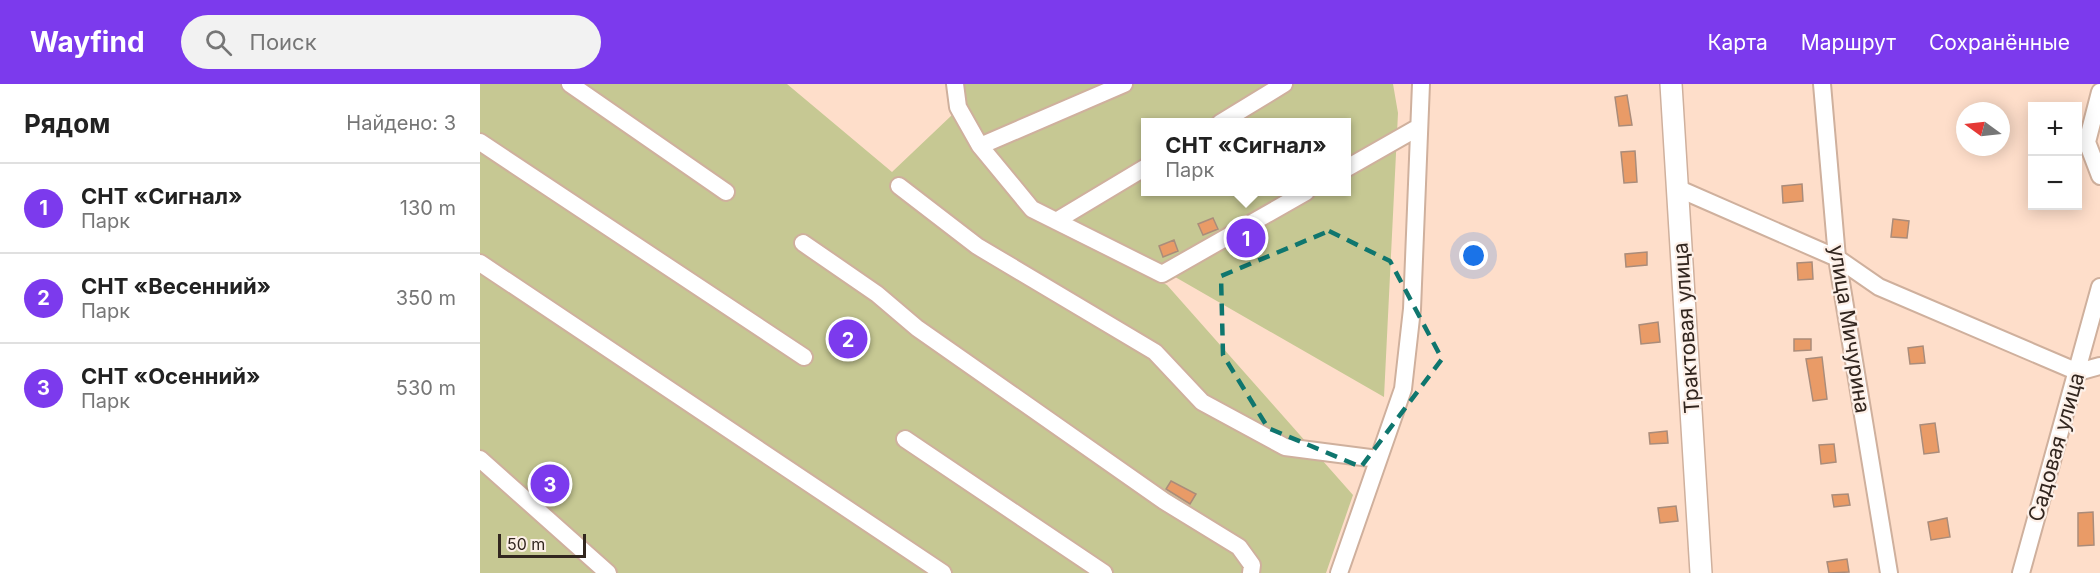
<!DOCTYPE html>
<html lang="ru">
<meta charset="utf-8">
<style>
:root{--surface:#fff;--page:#f2f2f2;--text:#222;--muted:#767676;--line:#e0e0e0;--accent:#7c3aed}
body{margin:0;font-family:Inter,sans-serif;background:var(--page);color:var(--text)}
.controls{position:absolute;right:18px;top:18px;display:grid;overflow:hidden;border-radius:0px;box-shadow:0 3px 15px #0003}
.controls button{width:54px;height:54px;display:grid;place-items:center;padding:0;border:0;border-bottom:2px solid var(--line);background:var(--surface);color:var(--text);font:30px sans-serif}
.compass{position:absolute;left:1476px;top:18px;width:54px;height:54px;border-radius:50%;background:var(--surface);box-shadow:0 3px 15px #0003;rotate:285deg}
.scale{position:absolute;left:18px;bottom:15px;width:88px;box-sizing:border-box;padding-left:6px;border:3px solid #32261f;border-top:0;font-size:16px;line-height:21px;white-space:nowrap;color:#32261f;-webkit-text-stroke:4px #fdf0e8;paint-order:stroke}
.you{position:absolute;left:994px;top:172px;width:21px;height:21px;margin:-15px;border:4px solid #fff;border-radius:50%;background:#1a73e8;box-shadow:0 0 0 9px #1a73e833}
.badge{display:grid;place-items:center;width:39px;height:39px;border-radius:50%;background:var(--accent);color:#fff;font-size:20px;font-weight:700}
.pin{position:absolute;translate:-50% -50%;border:3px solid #fff;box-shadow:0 2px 6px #0006}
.popup{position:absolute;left:661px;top:34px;width:210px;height:78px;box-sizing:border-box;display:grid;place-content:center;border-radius:0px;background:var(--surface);filter:drop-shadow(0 2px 4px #0005);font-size:20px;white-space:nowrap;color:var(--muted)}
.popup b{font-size:22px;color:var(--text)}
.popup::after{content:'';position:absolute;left:50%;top:100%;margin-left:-12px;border:12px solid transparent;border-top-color:var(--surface)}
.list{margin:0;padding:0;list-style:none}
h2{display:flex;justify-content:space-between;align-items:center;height:78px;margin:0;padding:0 24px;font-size:26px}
h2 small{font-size:20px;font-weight:400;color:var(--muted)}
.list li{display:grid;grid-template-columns:39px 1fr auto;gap:18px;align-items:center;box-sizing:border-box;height:90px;padding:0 24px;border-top:2px solid var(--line)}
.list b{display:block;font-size:22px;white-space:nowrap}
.list p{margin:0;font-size:20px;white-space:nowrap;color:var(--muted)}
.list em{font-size:20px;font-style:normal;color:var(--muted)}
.icon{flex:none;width:33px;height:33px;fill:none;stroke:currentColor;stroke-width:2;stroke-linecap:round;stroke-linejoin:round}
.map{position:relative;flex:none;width:1620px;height:489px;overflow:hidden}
header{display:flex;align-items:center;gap:36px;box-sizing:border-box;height:84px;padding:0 30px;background:var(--accent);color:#fff}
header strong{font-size:28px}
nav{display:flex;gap:33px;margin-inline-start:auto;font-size:21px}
.search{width:420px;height:54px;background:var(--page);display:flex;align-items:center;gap:15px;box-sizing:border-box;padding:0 21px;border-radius:33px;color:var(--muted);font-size:22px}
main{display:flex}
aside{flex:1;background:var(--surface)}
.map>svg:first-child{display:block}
.green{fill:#c6c893;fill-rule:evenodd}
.building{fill:#e99b67;stroke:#aa8c7a;stroke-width:1.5}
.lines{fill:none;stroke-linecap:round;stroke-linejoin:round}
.minor-casing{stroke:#cfb09d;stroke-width:20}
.major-casing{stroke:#cfb09d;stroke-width:24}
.minor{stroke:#fff;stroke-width:16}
.major{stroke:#fff;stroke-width:21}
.marked{fill:none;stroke:#0f766e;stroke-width:4.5;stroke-dasharray:12 8;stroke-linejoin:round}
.labels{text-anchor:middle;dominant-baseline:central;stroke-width:4.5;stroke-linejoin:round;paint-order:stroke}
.street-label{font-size:21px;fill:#32261f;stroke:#fdf0e8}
</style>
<header>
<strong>Wayfind</strong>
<div class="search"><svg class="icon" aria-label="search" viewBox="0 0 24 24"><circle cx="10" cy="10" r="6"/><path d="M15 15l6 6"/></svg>Поиск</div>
<nav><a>Карта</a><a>Маршрут</a><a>Сохранённые</a></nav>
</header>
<main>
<aside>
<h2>Рядом<small>Найдено: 3</small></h2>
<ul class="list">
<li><span class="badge">1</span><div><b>СНТ «Сигнал»</b><p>Парк</p></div><em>130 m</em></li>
<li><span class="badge">2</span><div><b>СНТ «Весенний»</b><p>Парк</p></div><em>350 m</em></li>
<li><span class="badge">3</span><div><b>СНТ «Осенний»</b><p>Парк</p></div><em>530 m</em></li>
</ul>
</aside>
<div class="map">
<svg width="1620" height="489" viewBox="0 0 1620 489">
<rect width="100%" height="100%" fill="#fedeca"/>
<path class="green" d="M0,0h307l105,88 60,-57 31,47 47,50 137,73 186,210 -27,78h-846z
M483,0h430l5,29 -14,284 -221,-127 -126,-64 -78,-93zM666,39h201v69h-201z"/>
<path class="building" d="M1147,11l5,30 -13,1 -4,-29z
M1155,67l2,31 -13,1 -3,-31z
M1322,100l1,17 -20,2 -1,-17z
M733,134l5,11 -15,6 -5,-11z
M1413,135l16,2 -2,17 -16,-1z
M694,156l4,11 -15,6 -4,-11z
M1167,168v13l-21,2 -1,-13z
M1332,178l1,17 -15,1 -1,-17z
M1178,238l2,20 -19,2 -2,-19z
M1314,255h17v11l-17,1z
M1443,262l2,17 -15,1 -2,-16z
M1342,273l5,42 -14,2 -7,-42z
M1455,339l4,29 -15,2 -4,-29z
M1187,347l1,12 -18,1 -1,-11z
M1354,360l2,18 -15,2 -2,-19z
M691,397l25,13 -6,10 -24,-15z
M1368,410l2,11 -16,2 -2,-12z
M1196,422l2,15 -18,2 -2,-15z
M1613,428l1,33 -16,1v-33z
M1467,434l3,19 -19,3 -3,-18z
M1367,475l2,13 -20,1 -2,-11z"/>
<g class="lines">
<g class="minor-casing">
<path id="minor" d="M90,0l156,108
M475,0l3,23 22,39 52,63 130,65 144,-82
M1342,0l15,174 52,315
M1620,8l-13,50 13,34
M740,39l64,-39
M0,58l324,215
M500,62l144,-62
M867,84l72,-41
M419,102l78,60 178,106 47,50 83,45 93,12
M1197,104l160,70 42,29 199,85 22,-6
M576,137l90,-54
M323,159l74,51 40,34 247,173 75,46 13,18 -1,8
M0,179l463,310
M425,355l199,134
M0,375l128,114
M859,489l64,-184 9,-80 9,-225
M1541,489l79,-286"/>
</g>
<g class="major-casing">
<path id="major" d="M1191,0l30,489"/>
</g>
<use href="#minor" class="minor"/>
<use href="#major" class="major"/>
</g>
<path class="marked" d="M849,147l61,30 52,98 -81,108 -93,-39 -45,-73 -2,-79z"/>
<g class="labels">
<g class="street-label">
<text transform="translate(1206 244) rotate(-94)">Трактовая улица</text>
<text transform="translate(1370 245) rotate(81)">улица Мичурина</text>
<text transform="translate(1576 363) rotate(-74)">Садовая улица</text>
</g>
</g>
</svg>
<div class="controls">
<button>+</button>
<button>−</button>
</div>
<svg class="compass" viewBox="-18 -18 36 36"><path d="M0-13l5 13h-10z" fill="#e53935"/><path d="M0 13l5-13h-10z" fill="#767676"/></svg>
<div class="scale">50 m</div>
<div class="you"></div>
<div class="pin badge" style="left:766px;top:154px">1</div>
<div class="popup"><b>СНТ «Сигнал»</b>Парк</div>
<div class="pin badge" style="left:368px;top:255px">2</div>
<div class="pin badge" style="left:70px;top:400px">3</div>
</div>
</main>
